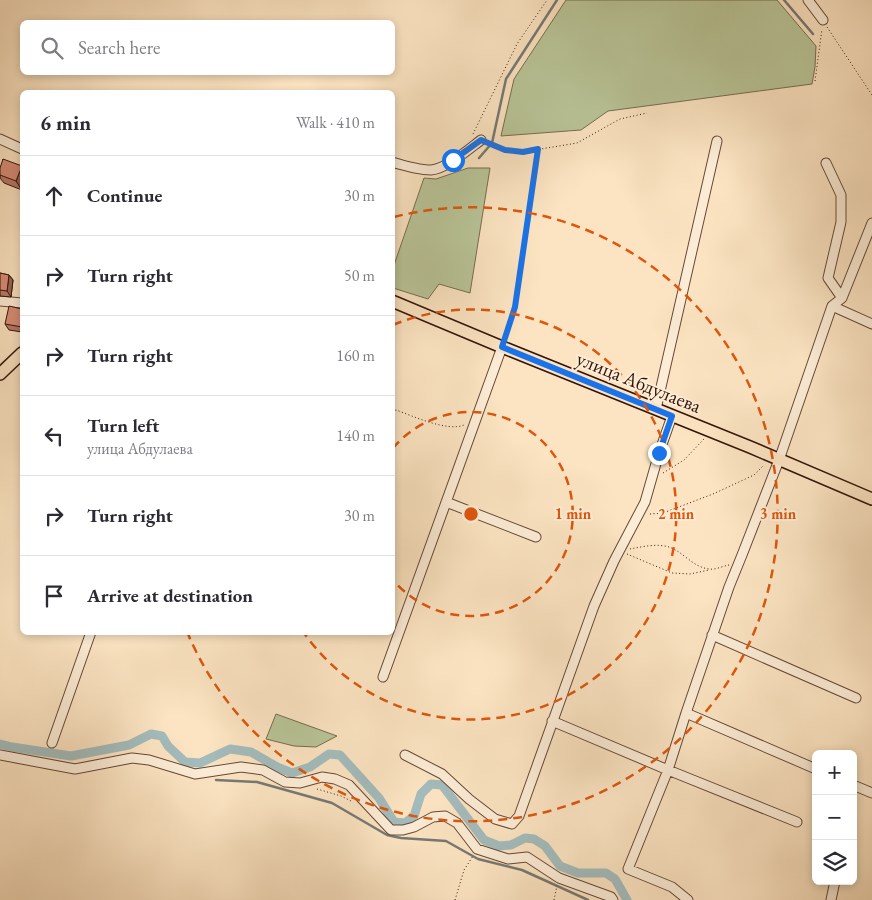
<!DOCTYPE html>
<meta charset="utf-8">
<style>
:root{--surface:#fff;--page:#f7f7f7;--text:#2b2b33;--muted:#7c7c81;--line:#e1e1e2}
body{margin:0;font-family:"EB Garamond",serif;background:var(--page);color:var(--text)}
.controls{position:absolute;right:15px;bottom:15px;display:grid;overflow:hidden;border-radius:8px;box-shadow:0 2px 8px #0003}
.controls button{width:45px;height:45px;display:grid;place-items:center;padding:0;border:0;border-bottom:1px solid var(--line);background:var(--surface);color:var(--text);font:25px sans-serif}
.stop{position:absolute;width:15px;height:15px;margin:-11px;border:4px solid #1a73e8;border-radius:50%;background:#fff}
.stop.end{background:#1a73e8;border-color:#fff;box-shadow:0 1px 5px #0008}
.list{margin:0;padding:0;list-style:none}
h2{display:flex;justify-content:space-between;align-items:center;height:65px;margin:0;padding:0 20px;font-size:21px}
h2 small{font-size:16px;font-weight:400;color:var(--muted)}
.list li{display:grid;grid-template-columns:32px 1fr auto;gap:15px;align-items:center;box-sizing:border-box;height:80px;padding:0 20px;border-top:1px solid var(--line)}
.list b{display:block;font-size:19px;white-space:nowrap}
.list p{margin:0;font-size:16px;white-space:nowrap;color:var(--muted)}
.list em{font-size:16px;font-style:normal;color:var(--muted)}
.icon{flex:none;width:28px;height:28px;fill:none;stroke:currentColor;stroke-width:2;stroke-linecap:round;stroke-linejoin:round}
.map{position:relative;flex:none;width:872px;height:900px;overflow:hidden}
.search{position:absolute;background:var(--surface);box-shadow:0 2px 8px #0003;left:20px;top:20px;width:375px;height:55px;display:flex;align-items:center;gap:12px;box-sizing:border-box;padding:0 18px;border-radius:8px;color:var(--muted);font-size:19px}
.panel{position:absolute;background:var(--surface);box-shadow:0 2px 8px #0003;left:20px;top:90px;width:375px;height:545px;border-radius:8px}
.map>svg:first-child{display:block}
.green{fill:#b9c598;stroke:#766c50}
.lines{fill:none;stroke-linecap:round;stroke-linejoin:round}
.stream{stroke:#777974;stroke-width:2.5}
.canal{stroke:#a3bcbd;stroke-width:9}
.minor-casing{stroke:#664836;stroke-width:11}
.major-casing{stroke:#341407;stroke-width:14}
.path{stroke:#341407;stroke-width:1;stroke-dasharray:1 2.5;stroke-linecap:butt}
.minor{stroke:#fdedd7;stroke-width:9}
.major{stroke:#fce4c2;stroke-width:11}
.wall{fill:#ba7967;stroke:#341407}
.shaded-wall{fill:#976354;stroke:#341407}
.building{fill:#d88d78;stroke:#341407}
.route{stroke:#1a73e8;stroke-width:6}
.ring{fill:none;stroke:#df560c;stroke-width:2.5;stroke-dasharray:9 6}
.labels{text-anchor:middle;dominant-baseline:central;stroke-width:4;stroke-linejoin:round;paint-order:stroke}
.street-label{font-size:20px;fill:#341407;stroke:#fdedd7}
.centre{fill:#df560c;stroke:#fdedd7;stroke-width:2.5}
.ring-label{font-size:15px;text-anchor:middle;font-weight:bold;fill:#df560c;stroke:#fdedd7;stroke-width:4;stroke-linejoin:round;paint-order:stroke}
</style>
<div class="map">
<svg width="872" height="900" viewBox="0 0 872 900">
<rect width="100%" height="100%" fill="#fce4c2"/>
<filter id="stains"><feTurbulence type="fractalNoise" baseFrequency=".004" numOctaves="4"/><feColorMatrix values="0 0 0 0 .2 0 0 0 0 .09 0 0 0 0 .02 0 0 0 .5 -.17"/></filter>
<radialGradient id="worn" r=".72"><stop offset=".6" stop-color="#630" stop-opacity="0"/><stop offset="1" stop-color="#630" stop-opacity=".3"/></radialGradient>
<path class="green" d="M566,0h211l39,46 -1,21 -3,17 -204,27 -27,19 -80,6 13,-57z
M468,168h22l-20,125 -31,-9 -11,15 -35,-11v-20l31,-90 12,1z
M276,714l61,22 -21,11 -22,-1 -28,-7z"/>
<g class="lines">
<path class="stream" d="M784,0l29,34
M479,158l13,-15 14,-64 51,-79
M216,780l41,2 75,21 55,32 14,3 45,3 32,18 44,11 66,30"/>
<path class="canal" d="M0,744l12,3 59,9 58,-11 22,-11 11,2 6,10 17,16 15,1 30,-14 21,3 26,15 15,6 18,-6 19,-13 11,1 39,43 15,24 11,1 9,-7 7,-22 10,-10 11,1 42,55 15,6 12,-1 14,-7 9,1 11,7 15,20 18,7h28l9,6 12,21"/>
<g class="minor-casing">
<path id="minor" d="M808,0l15,20
M0,139l22,10
M392,162c13,4 26,8 39,8 15,-1 38,-21 50,-30
M826,163l15,32v27l-13,56 14,20
M0,301l22,2
M832,306l40,18
M656,409l61,-268
M446,502l90,35
M712,635l144,63
M383,677l119,-330
M686,713l130,56
M552,721l116,49 129,52
M52,743l39,-111
M0,755l75,14 57,-11 17,2 46,14 46,-7 22,3 22,12 15,1 22,-6 13,2 14,6 42,45h12l11,-3 19,-10 12,-1 12,7 20,26 31,10 19,-2 32,21 52,19 2,3
M405,755l37,19 27,25 26,20 17,5 7,-8 75,-210 20,-45 31,-59 14,-49 13,-37
M853,785l19,8
M688,900l-16,-13 -44,-18 40,-99 18,-57 43,-126 13,-32 37,-95 53,-154 10,-8 30,-75
M831,900l4,-19"/>
</g>
<g class="major-casing">
<path id="major" d="M392,301l110,46 248,100 122,52
M0,374l22,-21"/>
</g>
<path class="path" d="M827,27l45,68
M815,81l7,-52
M473,134l44,-90 30,-44
M488,143l17,7 18,2 54,-9 43,-24 27,-6
M505,337l10,-30 23,-158
M392,411l4,-1c17,6 51,22 68,15
M663,473l21,-13 20,-21
M650,514l13,-1 50,-19 41,-19 10,-10
M630,549c11,-2 23,-5 35,-3 17,3 27,22 45,23 5,1 13,-3 19,-4
M627,554l45,19 18,1 19,-4
M317,789l24,7 10,5
M455,900l9,-30 9,-14
M554,900l3,-14"/>
<use href="#minor" class="minor"/>
<use href="#major" class="major"/>
</g>
<path class="wall" d="M3,159l19,31 -18,-7 -4,-5z
M0,273l9,2 4,5 -2,17 -11,-1z
M22,309v23l-13,-2 -4,-6z"/>
<path class="shaded-wall" d="M22,166v24l-6,-9z
M9,275l4,5 -2,17 -4,-6z"/>
<path class="building" d="M3,159l19,7 -6,15 -16,-6v-7z
M0,273l9,2 -2,16 -7,-1z
M9,306l13,3v18l-17,-3z"/>
<g class="lines">
<path class="route" d="M453,160l28,-20 24,10 18,2 15,-3 -23,158 -13,40 170,69 -13,37"/>
</g>
<g class="ring">
<path d="M393 448A102 102 0 1 1 393 580"/>
<path d="M393 325A205 205 0 1 1 304 633"/>
<path d="M394 217A307 307 0 1 1 188 634"/>
</g>
<g class="labels">
<g class="street-label">
<text transform="translate(639 382) rotate(22)">улица Абдулаева</text>
</g>
</g>
<circle cx="471" cy="514" r="8" class="centre"/>
<g class="ring-label">
<text x="573" y="519">1 min</text>
<text x="676" y="519">2 min</text>
<text x="778" y="519">3 min</text>
</g>
<rect width="100%" height="100%" filter="url(#stains)"/>
<rect width="100%" height="100%" fill="url(#worn)"/>
</svg>
<div class="controls">
<button>+</button>
<button>−</button>
<button><svg class="icon" aria-label="layers" viewBox="0 0 24 24"><path d="M12 4l9 5-9 5-9-5zM3 14l9 5 9-5"/></svg></button>
</div>
<div class="stop" style="left:453px;top:160px"></div>
<div class="stop end" style="left:659px;top:453px"></div>
<div class="search"><svg class="icon" aria-label="search" viewBox="0 0 24 24"><circle cx="10" cy="10" r="6"/><path d="M15 15l6 6"/></svg>Search here</div>
<section class="panel">
<h2>6 min<small>Walk · 410 m</small></h2>
<ul class="list">
<li><svg class="icon" aria-label="ahead" viewBox="0 0 24 24"><path d="M12 20V5M6 11l6-6 6 6"/></svg><div><b>Continue</b></div><em>30 m</em></li>
<li><svg class="icon" aria-label="right" viewBox="0 0 24 24"><path d="M7 20v-9h11M14 6l5 5-5 5"/></svg><div><b>Turn right</b></div><em>50 m</em></li>
<li><svg class="icon" aria-label="right" viewBox="0 0 24 24"><path d="M7 20v-9h11M14 6l5 5-5 5"/></svg><div><b>Turn right</b></div><em>160 m</em></li>
<li><svg class="icon" aria-label="left" viewBox="0 0 24 24"><path d="M17 20v-9H6M10 6l-5 5 5 5"/></svg><div><b>Turn left</b><p>улица Абдулаева</p></div><em>140 m</em></li>
<li><svg class="icon" aria-label="right" viewBox="0 0 24 24"><path d="M7 20v-9h11M14 6l5 5-5 5"/></svg><div><b>Turn right</b></div><em>30 m</em></li>
<li><svg class="icon" aria-label="arrive" viewBox="0 0 24 24"><path d="M6 21V4h12l-3 4 3 4H6"/></svg><div><b>Arrive at destination</b></div></li>
</ul>
</section>
</div>
